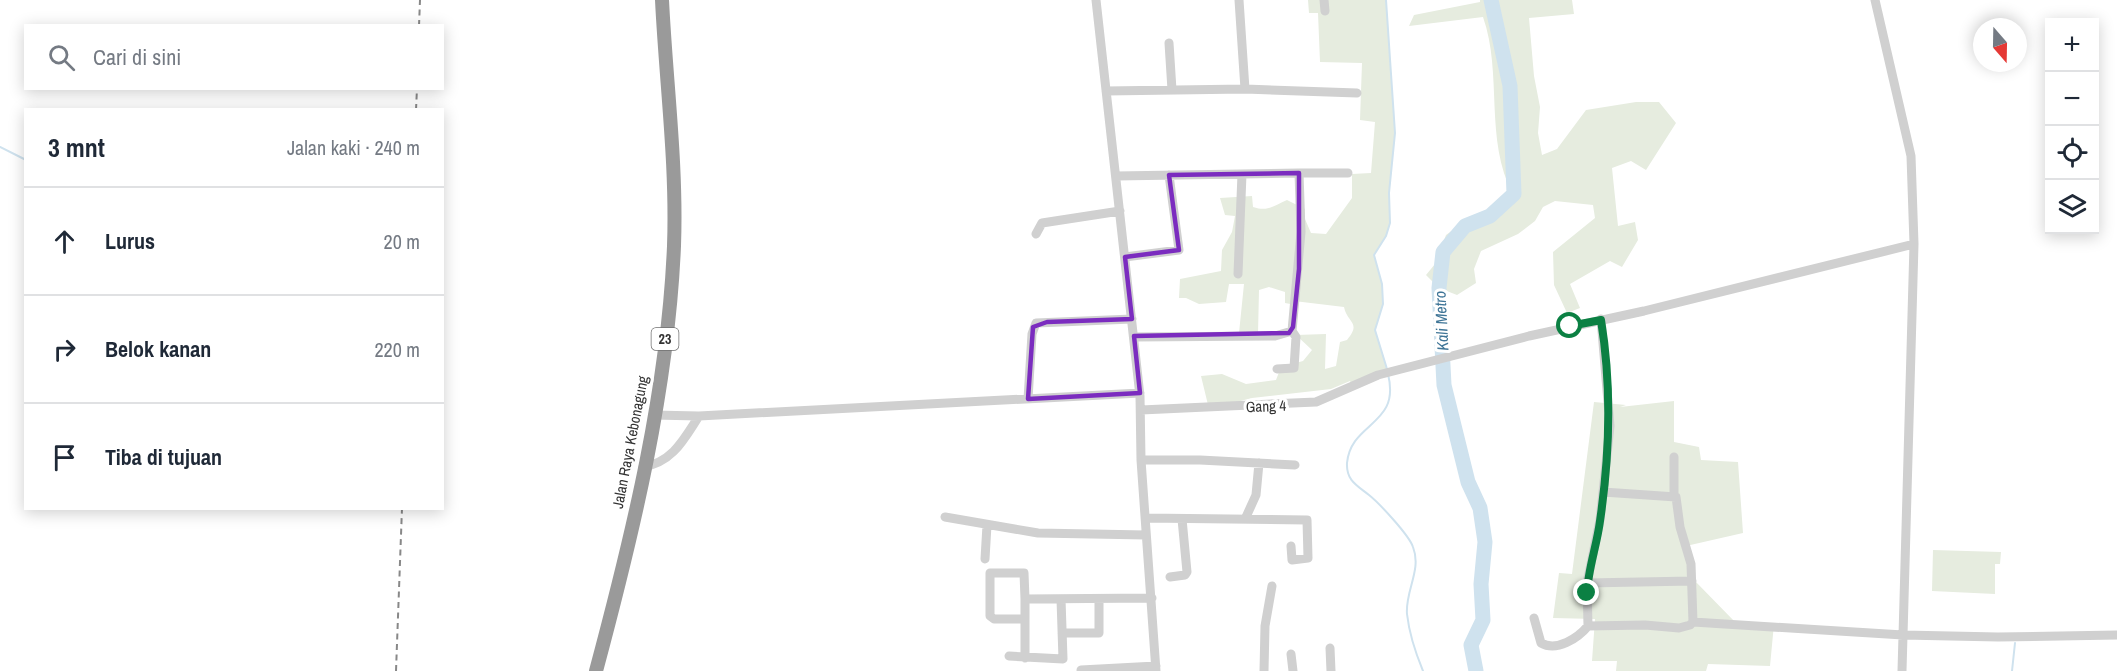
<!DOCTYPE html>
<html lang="id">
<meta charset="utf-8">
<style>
:root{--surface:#fff;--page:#f6f6f7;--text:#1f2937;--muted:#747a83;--line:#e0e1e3}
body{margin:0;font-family:"Archivo Narrow",sans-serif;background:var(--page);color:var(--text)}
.controls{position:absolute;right:18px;top:18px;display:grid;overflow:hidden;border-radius:0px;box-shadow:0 3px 15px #0003}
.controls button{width:54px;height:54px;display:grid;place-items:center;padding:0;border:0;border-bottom:2px solid var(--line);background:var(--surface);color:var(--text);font:30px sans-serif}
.compass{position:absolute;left:1973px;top:18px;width:54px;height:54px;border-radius:50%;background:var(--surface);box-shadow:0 3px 15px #0003;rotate:160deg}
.stop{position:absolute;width:18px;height:18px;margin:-14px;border:4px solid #0b8043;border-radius:50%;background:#fff}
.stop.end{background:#0b8043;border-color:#fff;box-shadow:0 2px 6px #0008}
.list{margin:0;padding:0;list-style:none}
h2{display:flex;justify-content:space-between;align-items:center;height:78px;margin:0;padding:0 24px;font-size:26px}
h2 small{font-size:20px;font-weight:400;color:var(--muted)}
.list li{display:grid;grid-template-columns:39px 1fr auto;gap:18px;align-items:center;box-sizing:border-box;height:108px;padding:0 24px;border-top:2px solid var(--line)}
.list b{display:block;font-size:22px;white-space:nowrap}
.list em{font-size:20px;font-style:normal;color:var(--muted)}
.icon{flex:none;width:33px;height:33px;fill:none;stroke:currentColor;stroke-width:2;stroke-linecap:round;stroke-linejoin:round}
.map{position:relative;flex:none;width:2117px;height:671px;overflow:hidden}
.search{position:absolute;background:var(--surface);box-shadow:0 3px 15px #0003;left:24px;top:24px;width:420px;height:66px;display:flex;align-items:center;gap:15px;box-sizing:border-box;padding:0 21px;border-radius:0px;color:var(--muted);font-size:22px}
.panel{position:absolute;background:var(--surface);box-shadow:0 3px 15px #0003;left:24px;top:108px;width:420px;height:402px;border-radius:0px}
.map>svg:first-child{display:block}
.green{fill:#e6ecdf}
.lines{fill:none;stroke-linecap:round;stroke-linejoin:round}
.stream{stroke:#cfe2ee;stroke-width:2}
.river{stroke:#cfe2ee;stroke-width:15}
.minor{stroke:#d0d0d0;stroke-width:9}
.highway{stroke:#9a9a9a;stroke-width:14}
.rail{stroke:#888;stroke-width:2;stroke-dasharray:6 4.5;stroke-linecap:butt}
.route{stroke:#0b8043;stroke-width:8}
.marked{fill:none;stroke:#7b2cbf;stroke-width:4.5;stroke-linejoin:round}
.labels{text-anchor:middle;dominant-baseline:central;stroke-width:6;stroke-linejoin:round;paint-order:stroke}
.shield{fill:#fff;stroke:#707070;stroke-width:1.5}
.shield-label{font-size:14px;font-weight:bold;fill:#333}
.street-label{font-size:15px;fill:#333;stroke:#fff}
.water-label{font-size:16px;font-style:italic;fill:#3f7597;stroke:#fff}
</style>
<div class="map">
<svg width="2117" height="671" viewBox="0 0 2117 671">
<rect width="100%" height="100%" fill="#fff"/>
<path class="green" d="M1308,0h78l9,133 -6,60 1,30 -4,13 -12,19 8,29 1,20 -8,26 13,42 -37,12 -1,-3 -19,8 -79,9 -43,11 -8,-33 21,-2 24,10 30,-4 5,-13 22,-6 9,-11 -16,-15 30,-1 -1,35 11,-3 4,-24 7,-2c15,-18 0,-17 -3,-33l-50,-6 2,4 -11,-2v-11l-16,-5 -10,3 -1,44 -19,-1 5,-49h-15l-3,18 -27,2 -13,-6h-7l1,-19 41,-8 1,-21 10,-18 3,-16 -10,-1 -5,-17 32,-2 1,11c15,5 20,-1 34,-7l18,9v10l6,14 15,1 26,-36v-24l19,-1 4,-51 -15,-2 2,-57 -42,-1 -2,-49h-9z
M1480,0h92l2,14 -45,4 5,58 6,31 -2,26 4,22 15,-6 29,-39 50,-8h23l17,21 -30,47 -15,-9 -19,7 6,58 17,-4 3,18 -16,27 -12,-6 -40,23 10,24 -13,5 -13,-28 -1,-33 42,-34 -2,-13 -38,-4 -12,6 -8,14 -17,13 -37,17 -7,18 2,14 -19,12 -18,-7 -13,-13 9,-11 11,-29 18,-13 26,-6 23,-22c-29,-54 -10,-120 -30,-177l-74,9 5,-11 66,-13z
M1674,401v41l25,5 2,13 37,2 5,71 -57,13 9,35 41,42 38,1 -4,42 -62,-2 -2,7h-90l1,-10h-25l3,-42 -42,-1 6,-45 13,1 22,-172 32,3 -6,2z
M1933,550l68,2 -1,12h-5v30l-63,-3z"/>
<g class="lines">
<path class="stream" d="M1386,0l9,133 -6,60 1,30 -4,13 -12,19 8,29 1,20 -8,26 12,39
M0,147l26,13
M1388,374c13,52 -37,47 -41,89 -1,18 11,23 22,32 10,8 40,40 44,52 9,23 -8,44 -6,67 2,18 9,40 16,57
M2012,671l3,-28"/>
<path class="river" d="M1476,671l-5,-26 12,-25 -2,-36 4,-42 -5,-34 -12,-26 -24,-97 -5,-97 4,-36 22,-26 25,-10 24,-22 -4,-108 -19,-86"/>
<path class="minor" d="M1096,0l44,396 1,64 15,211
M1239,0l6,89
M1324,0l1,11
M1875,0l36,156 3,88 -12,427
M1169,43l3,47
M1106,91l139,-2 112,4
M1299,173h49
M1116,176l183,-3 2,59 -9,99 -17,5 -141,1
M1036,234l6,-11 78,-12
M1125,257l54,-7 -10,-75
M1238,274l4,-100
M1601,319l9,107 -10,94 -13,63 1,43 57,-1 34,3 11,-3 3,-3 210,13 95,2 119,-2
M1277,369l17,-1 2,-31 -4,-6
M1028,399l4,-65 4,-11 96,-4
M1141,410l175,-8 62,-27 151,-39 115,-25 270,-67
M653,415l46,1
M1674,457v38
M1141,460h59l95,5
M643,467c30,-5 41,-28 56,-51l441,-23
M1603,492l73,5 4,30 11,37 2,58
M945,517l93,16 108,2
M1246,517l10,-22 3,-32
M1146,518l161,2 1,38 -16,2 -1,-14
M985,559l2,-34
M1170,577l15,-2 2,-3 -5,-53
M1587,583l105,-2
M1025,599v59
M1534,618l7,25c16,9 37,-5 47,-17
M1025,619h-31l-4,-3v-43h34l1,26 127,-1
M1062,633h37v-34
M1330,648l1,23
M1291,654l2,17
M1009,656l54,3 -2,-60
M1081,670l75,-4
M1264,671l1,-45 7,-40"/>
<path class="highway" d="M596,671c37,-138 72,-282 78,-425 3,-82 -8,-164 -12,-246"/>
<path class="rail" d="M419,26l1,-26
M416,110l1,-22
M396,671l6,-163"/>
</g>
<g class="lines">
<path class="route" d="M1570,326l31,-6c11,67 9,133 -1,201 -3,24 -12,48 -13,72"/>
</g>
<path class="marked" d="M1299,173v96l-6,58 -4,6 -155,3 6,57 -112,6 5,-72 14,-5 85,-3 -7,-62 54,-7 -10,-75z"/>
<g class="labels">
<rect class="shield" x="651.5" y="328" width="27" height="22" rx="4.5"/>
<g class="shield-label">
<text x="665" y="339">23</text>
</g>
<g class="street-label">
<text transform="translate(1266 406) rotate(-2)">Gang 4</text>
<text transform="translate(630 442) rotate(-79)">Jalan Raya Kebonagung</text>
</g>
<g class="water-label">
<text transform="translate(1441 321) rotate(-93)">Kali Metro</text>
</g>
</g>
</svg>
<div class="controls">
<button>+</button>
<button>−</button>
<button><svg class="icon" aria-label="locate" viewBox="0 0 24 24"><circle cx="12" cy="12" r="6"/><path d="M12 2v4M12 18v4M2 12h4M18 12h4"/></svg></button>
<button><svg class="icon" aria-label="layers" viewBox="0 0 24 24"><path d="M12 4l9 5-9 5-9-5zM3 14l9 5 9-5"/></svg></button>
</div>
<svg class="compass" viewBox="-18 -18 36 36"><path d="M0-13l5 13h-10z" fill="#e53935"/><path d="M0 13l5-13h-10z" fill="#747a83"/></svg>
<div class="stop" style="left:1570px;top:326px"></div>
<div class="stop end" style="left:1587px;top:593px"></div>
<div class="search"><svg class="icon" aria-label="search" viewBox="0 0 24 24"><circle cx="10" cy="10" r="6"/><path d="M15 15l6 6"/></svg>Cari di sini</div>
<section class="panel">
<h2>3 mnt<small>Jalan kaki · 240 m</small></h2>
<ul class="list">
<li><svg class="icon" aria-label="ahead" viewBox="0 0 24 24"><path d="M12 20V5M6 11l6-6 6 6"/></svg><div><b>Lurus</b></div><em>20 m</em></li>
<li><svg class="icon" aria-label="right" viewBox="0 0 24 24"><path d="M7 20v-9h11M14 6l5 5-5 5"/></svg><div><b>Belok kanan</b></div><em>220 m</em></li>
<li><svg class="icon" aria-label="arrive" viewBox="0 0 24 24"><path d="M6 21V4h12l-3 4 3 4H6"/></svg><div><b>Tiba di tujuan</b></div></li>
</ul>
</section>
</div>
